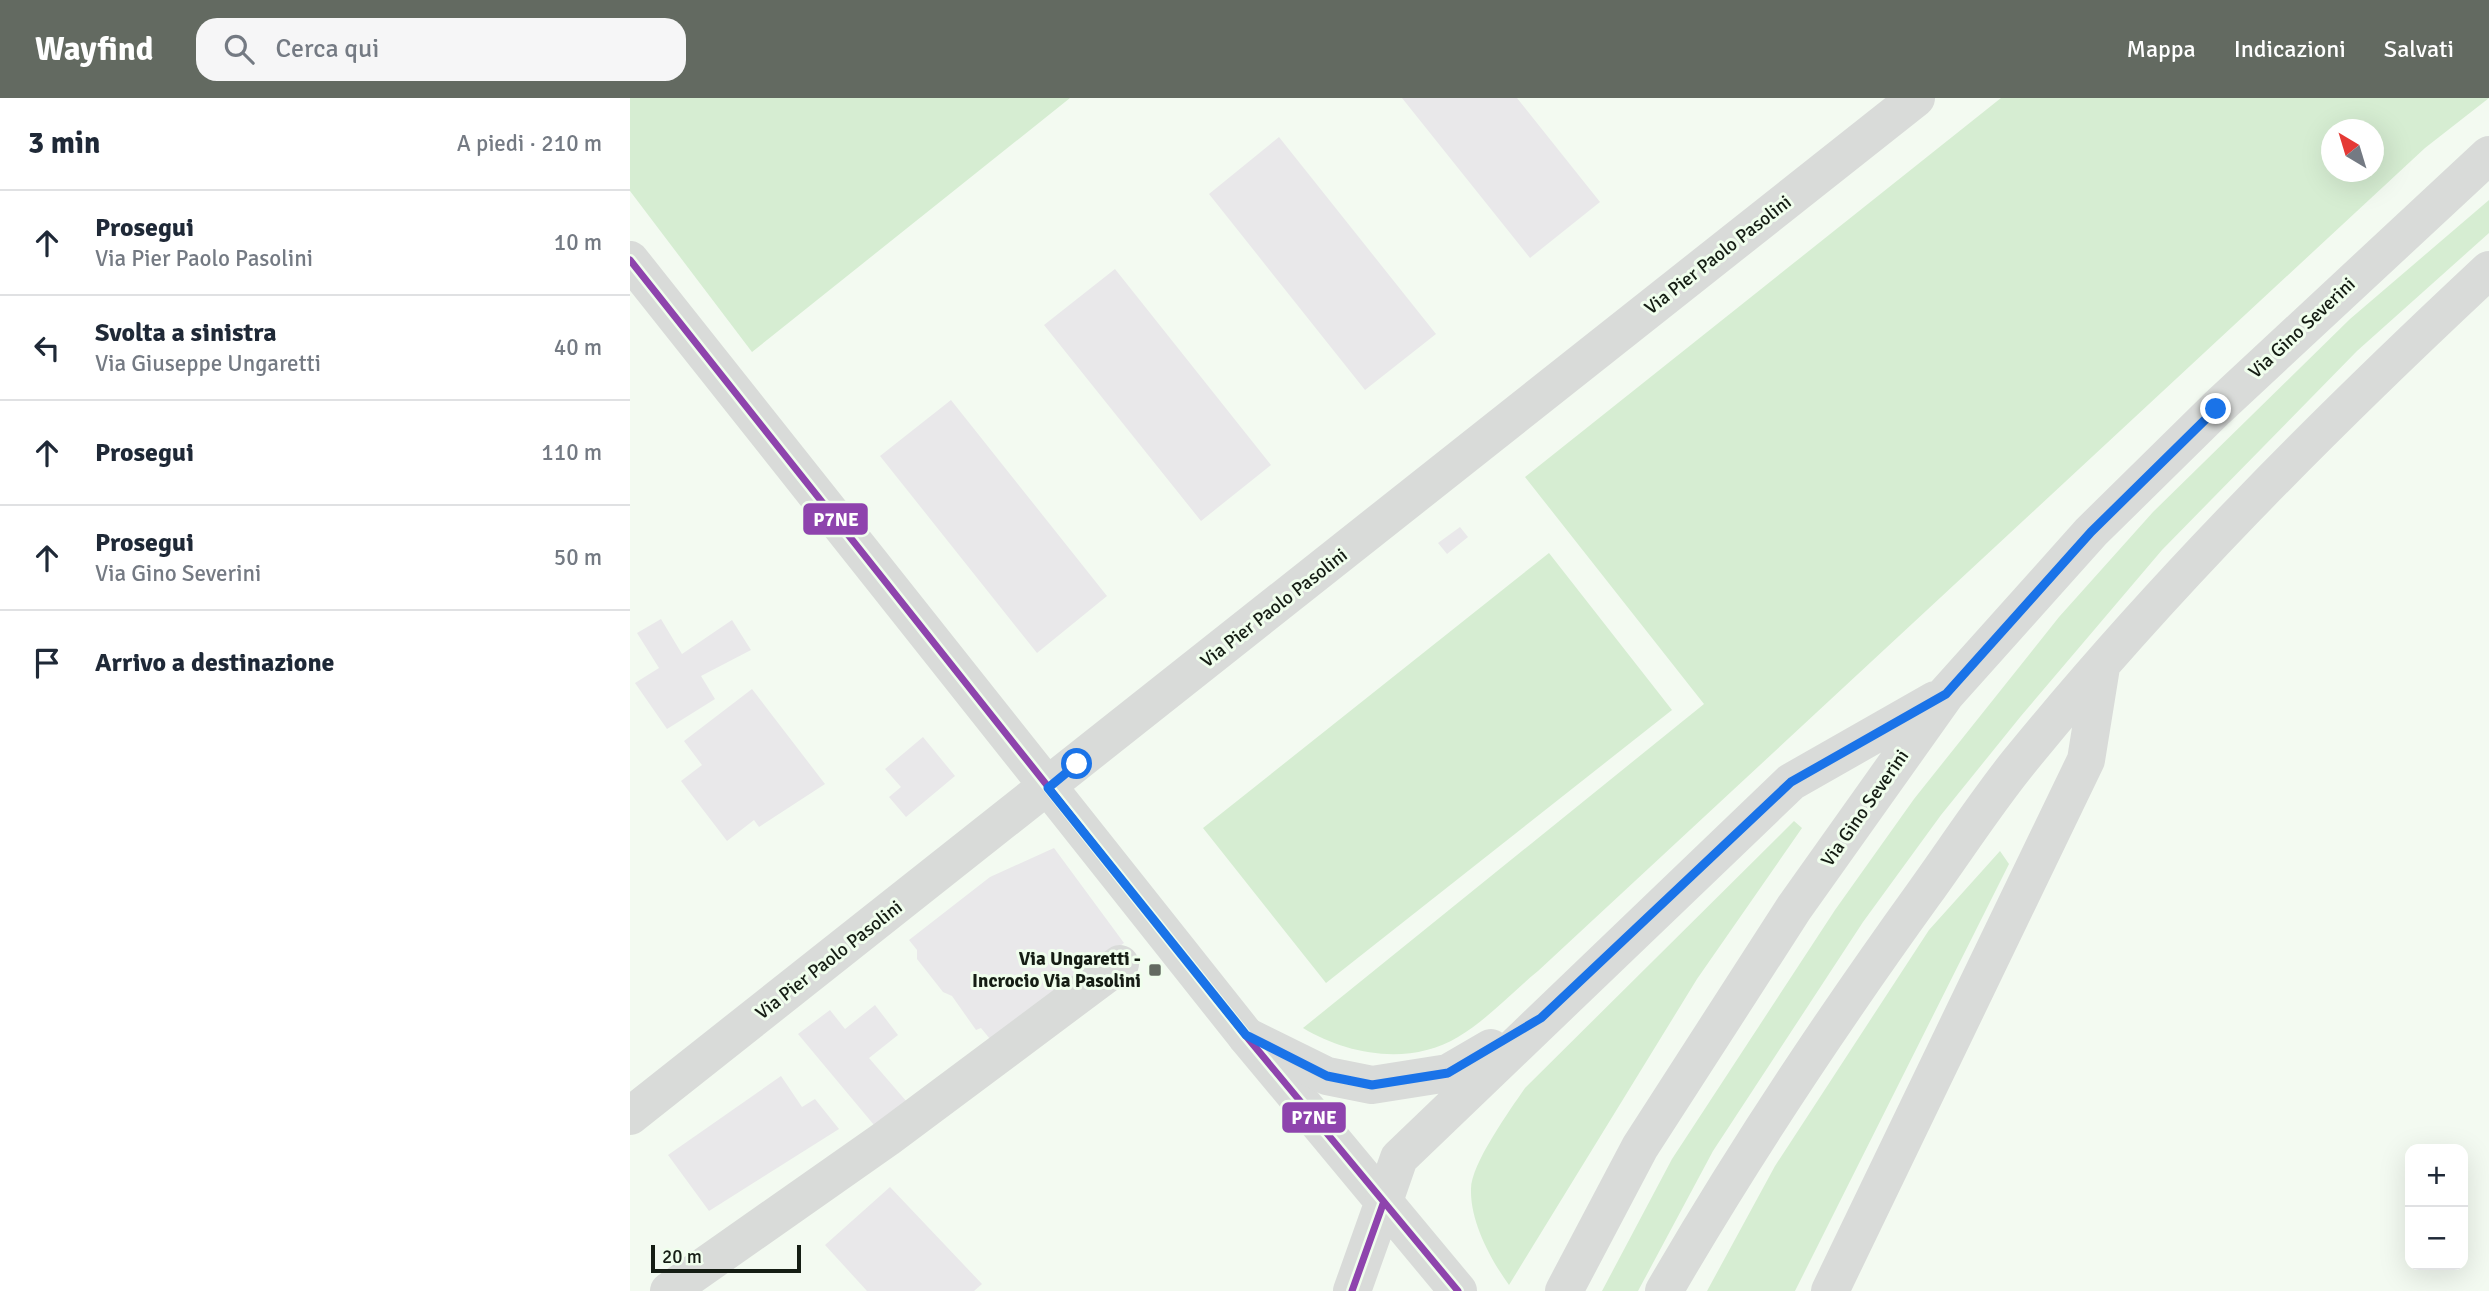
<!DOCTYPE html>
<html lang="it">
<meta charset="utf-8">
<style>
:root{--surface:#fff;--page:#f6f6f7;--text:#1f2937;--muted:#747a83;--line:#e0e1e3;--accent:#636a61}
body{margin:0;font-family:Signika,sans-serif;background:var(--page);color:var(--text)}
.controls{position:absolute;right:21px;bottom:21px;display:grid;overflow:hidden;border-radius:14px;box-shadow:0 7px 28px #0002}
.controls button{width:63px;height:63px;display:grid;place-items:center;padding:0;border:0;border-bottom:2px solid var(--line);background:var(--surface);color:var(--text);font:35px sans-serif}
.compass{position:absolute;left:1691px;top:21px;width:63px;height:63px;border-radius:50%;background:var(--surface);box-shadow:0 7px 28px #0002;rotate:322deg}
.scale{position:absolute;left:21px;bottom:18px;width:150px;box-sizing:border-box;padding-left:7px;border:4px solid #151d14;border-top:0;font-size:19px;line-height:24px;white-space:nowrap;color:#151d14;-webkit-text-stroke:5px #f0feed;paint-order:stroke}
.stop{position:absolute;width:21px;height:21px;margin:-16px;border:5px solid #1a73e8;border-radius:50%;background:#fff}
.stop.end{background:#1a73e8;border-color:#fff;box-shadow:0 2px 7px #0008}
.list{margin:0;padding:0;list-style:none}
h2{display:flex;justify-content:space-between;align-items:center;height:91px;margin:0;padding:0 28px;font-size:30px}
h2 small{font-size:23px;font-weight:400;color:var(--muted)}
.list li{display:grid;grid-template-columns:46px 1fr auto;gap:21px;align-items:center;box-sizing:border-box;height:105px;padding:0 28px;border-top:2px solid var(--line)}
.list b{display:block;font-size:26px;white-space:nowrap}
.list p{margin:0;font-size:23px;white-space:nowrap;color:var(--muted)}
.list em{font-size:23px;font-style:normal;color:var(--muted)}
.icon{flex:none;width:38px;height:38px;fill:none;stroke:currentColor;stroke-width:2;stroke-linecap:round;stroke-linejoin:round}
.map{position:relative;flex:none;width:1859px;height:1193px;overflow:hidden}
header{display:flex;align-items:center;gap:42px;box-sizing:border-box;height:98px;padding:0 35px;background:var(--accent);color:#fff}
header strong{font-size:33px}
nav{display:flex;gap:38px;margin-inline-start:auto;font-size:24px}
.search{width:490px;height:63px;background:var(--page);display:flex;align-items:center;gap:18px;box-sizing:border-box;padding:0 24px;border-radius:21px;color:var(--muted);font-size:26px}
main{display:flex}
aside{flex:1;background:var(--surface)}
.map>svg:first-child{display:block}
.green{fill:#d6edd2;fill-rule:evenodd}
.building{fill:#e9e8ea}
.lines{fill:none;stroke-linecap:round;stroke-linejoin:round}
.minor{stroke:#d9dbd9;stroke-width:38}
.tertiary{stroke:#d9dbd9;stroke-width:38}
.bus-1-casing{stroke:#f0feed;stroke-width:12}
.bus-1{stroke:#8e44ad;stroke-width:7}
.route{stroke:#1a73e8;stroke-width:9}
.poi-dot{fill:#636a61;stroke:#f0feed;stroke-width:2.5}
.labels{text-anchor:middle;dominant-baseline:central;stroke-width:6;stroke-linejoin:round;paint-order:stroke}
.street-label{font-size:19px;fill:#151d14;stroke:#f0feed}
.poi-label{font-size:19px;font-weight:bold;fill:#151d14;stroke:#f0feed;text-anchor:end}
.line-badge{stroke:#f0feed;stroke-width:2.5}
.badge-label{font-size:19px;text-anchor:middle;font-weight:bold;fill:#fff}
</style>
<header>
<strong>Wayfind</strong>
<div class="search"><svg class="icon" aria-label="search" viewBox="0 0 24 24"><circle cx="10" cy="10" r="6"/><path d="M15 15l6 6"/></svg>Cerca qui</div>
<nav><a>Mappa</a><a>Indicazioni</a><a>Salvati</a></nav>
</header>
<main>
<aside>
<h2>3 min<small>A piedi · 210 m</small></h2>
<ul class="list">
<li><svg class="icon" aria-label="ahead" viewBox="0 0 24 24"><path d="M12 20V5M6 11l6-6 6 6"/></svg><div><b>Prosegui</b><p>Via Pier Paolo Pasolini</p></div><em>10 m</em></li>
<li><svg class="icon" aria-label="left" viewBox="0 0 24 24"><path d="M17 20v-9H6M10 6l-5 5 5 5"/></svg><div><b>Svolta a sinistra</b><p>Via Giuseppe Ungaretti</p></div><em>40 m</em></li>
<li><svg class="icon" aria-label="ahead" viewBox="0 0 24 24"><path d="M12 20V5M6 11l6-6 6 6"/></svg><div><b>Prosegui</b></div><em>110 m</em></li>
<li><svg class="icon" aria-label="ahead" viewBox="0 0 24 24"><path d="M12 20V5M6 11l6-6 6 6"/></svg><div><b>Prosegui</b><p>Via Gino Severini</p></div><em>50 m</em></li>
<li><svg class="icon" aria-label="arrive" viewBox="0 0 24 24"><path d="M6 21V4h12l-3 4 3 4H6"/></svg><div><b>Arrivo a destinazione</b></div></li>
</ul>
</aside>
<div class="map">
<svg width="1859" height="1193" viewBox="0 0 1859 1193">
<rect width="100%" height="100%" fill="#f3faf1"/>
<path class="green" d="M0,0h440l-318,254 -122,-161z
M1371,0h488l-64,50 -887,823c-26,21 -51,49 -80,66 -48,29 -110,18 -155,-9l401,-324 -179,-227zM1702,32h42v42h-42z
M1859,102v33l-132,118 -195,199 -141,166 -80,99 -78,107 -150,229 -75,140h-36l70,-132 163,-249 79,-111 145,-182 94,-105 197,-193z
M919,455l123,157 -346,273 -123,-155z
M1164,723l8,7 -105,151 -188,306c-18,-25 -39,-63 -38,-96 0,-25 39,-79 54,-101z
M1370,753l9,13 -214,427h-88l68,-125 154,-236z"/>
<path class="building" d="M772,0h115l83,104 -70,56z
M649,39l157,197 -71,56 -156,-196z
M485,171l156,196 -70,56 -157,-196z
M321,302l156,196 -70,57 -157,-197z
M830,429l8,10 -21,17 -9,-11z
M31,521l21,35 50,-34 19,30 -50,26 14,23 -48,30 -32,-46 24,-15 -22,-35z
M122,591l73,95 -66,43 -5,-7 -27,21 -46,-60 21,-16 -18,-24z
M293,639l32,39 -49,41 -17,-20 12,-10 -16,-18z
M424,750l70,95 -134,96 -9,-11 -5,2 -24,-34 -9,-4 -26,-33v-9l-8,-10 81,-63z
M245,907l23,30 -29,23 38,44 -33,23 -76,-91 32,-24 15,19z
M151,978l21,31 13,-8 24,30 -130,82 -41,-56z
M260,1089l92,97 -8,7h-107l-42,-46z"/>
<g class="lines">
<path class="minor" d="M0,162l616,776 212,255
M0,1018l1286,-1018
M39,1193l218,-153 233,-174
M722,1193l31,-87"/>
<path class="tertiary" d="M616,938l81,40 45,9 76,-12 43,-25
M753,1106l16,-46 392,-376 144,-82
M934,1193l76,-144 154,-239 152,-214 145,-162 125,-123 273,-254
M1034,1193c80,-138 168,-270 261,-399 31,-43 60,-88 93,-129 143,-176 305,-338 471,-493
M1200,1193l256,-531 15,-93"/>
<g class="bus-1-casing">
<path id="bus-1" d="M0,162l616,776 212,255
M722,1193l31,-87"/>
</g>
<use href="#bus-1" class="bus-1"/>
</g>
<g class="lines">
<path class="route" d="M447,666l-29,24 198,247 81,41 45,9 76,-12 93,-55 250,-236 155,-88 145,-162 125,-123"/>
</g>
<rect class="poi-dot" x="518" y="865" width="14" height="14" rx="3.5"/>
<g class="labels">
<g class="street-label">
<text transform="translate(1088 157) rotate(-38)">Via Pier Paolo Pasolini</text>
<text transform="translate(1672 230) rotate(-43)">Via Gino Severini</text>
<text transform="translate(644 510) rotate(-38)">Via Pier Paolo Pasolini</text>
<text transform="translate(1235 710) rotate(-55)">Via Gino Severini</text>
<text transform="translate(199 862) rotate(-38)">Via Pier Paolo Pasolini</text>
</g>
<g class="poi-label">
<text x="511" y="861">Via Ungaretti -<tspan x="511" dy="22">Incrocio Via Pasolini</tspan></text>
</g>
</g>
<g class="line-badge">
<rect x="172" y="404" width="67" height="34" rx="7" fill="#8e44ad"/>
<rect x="651" y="1003" width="66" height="33" rx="7" fill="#8e44ad"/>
</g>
<g class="badge-label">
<text x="206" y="428">P7NE</text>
<text x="684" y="1026">P7NE</text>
</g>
</svg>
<div class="controls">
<button>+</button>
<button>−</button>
</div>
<svg class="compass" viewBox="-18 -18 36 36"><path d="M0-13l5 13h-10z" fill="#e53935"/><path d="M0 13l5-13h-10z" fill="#747a83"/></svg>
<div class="scale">20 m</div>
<div class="stop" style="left:447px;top:666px"></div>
<div class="stop end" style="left:1586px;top:311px"></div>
</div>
</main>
